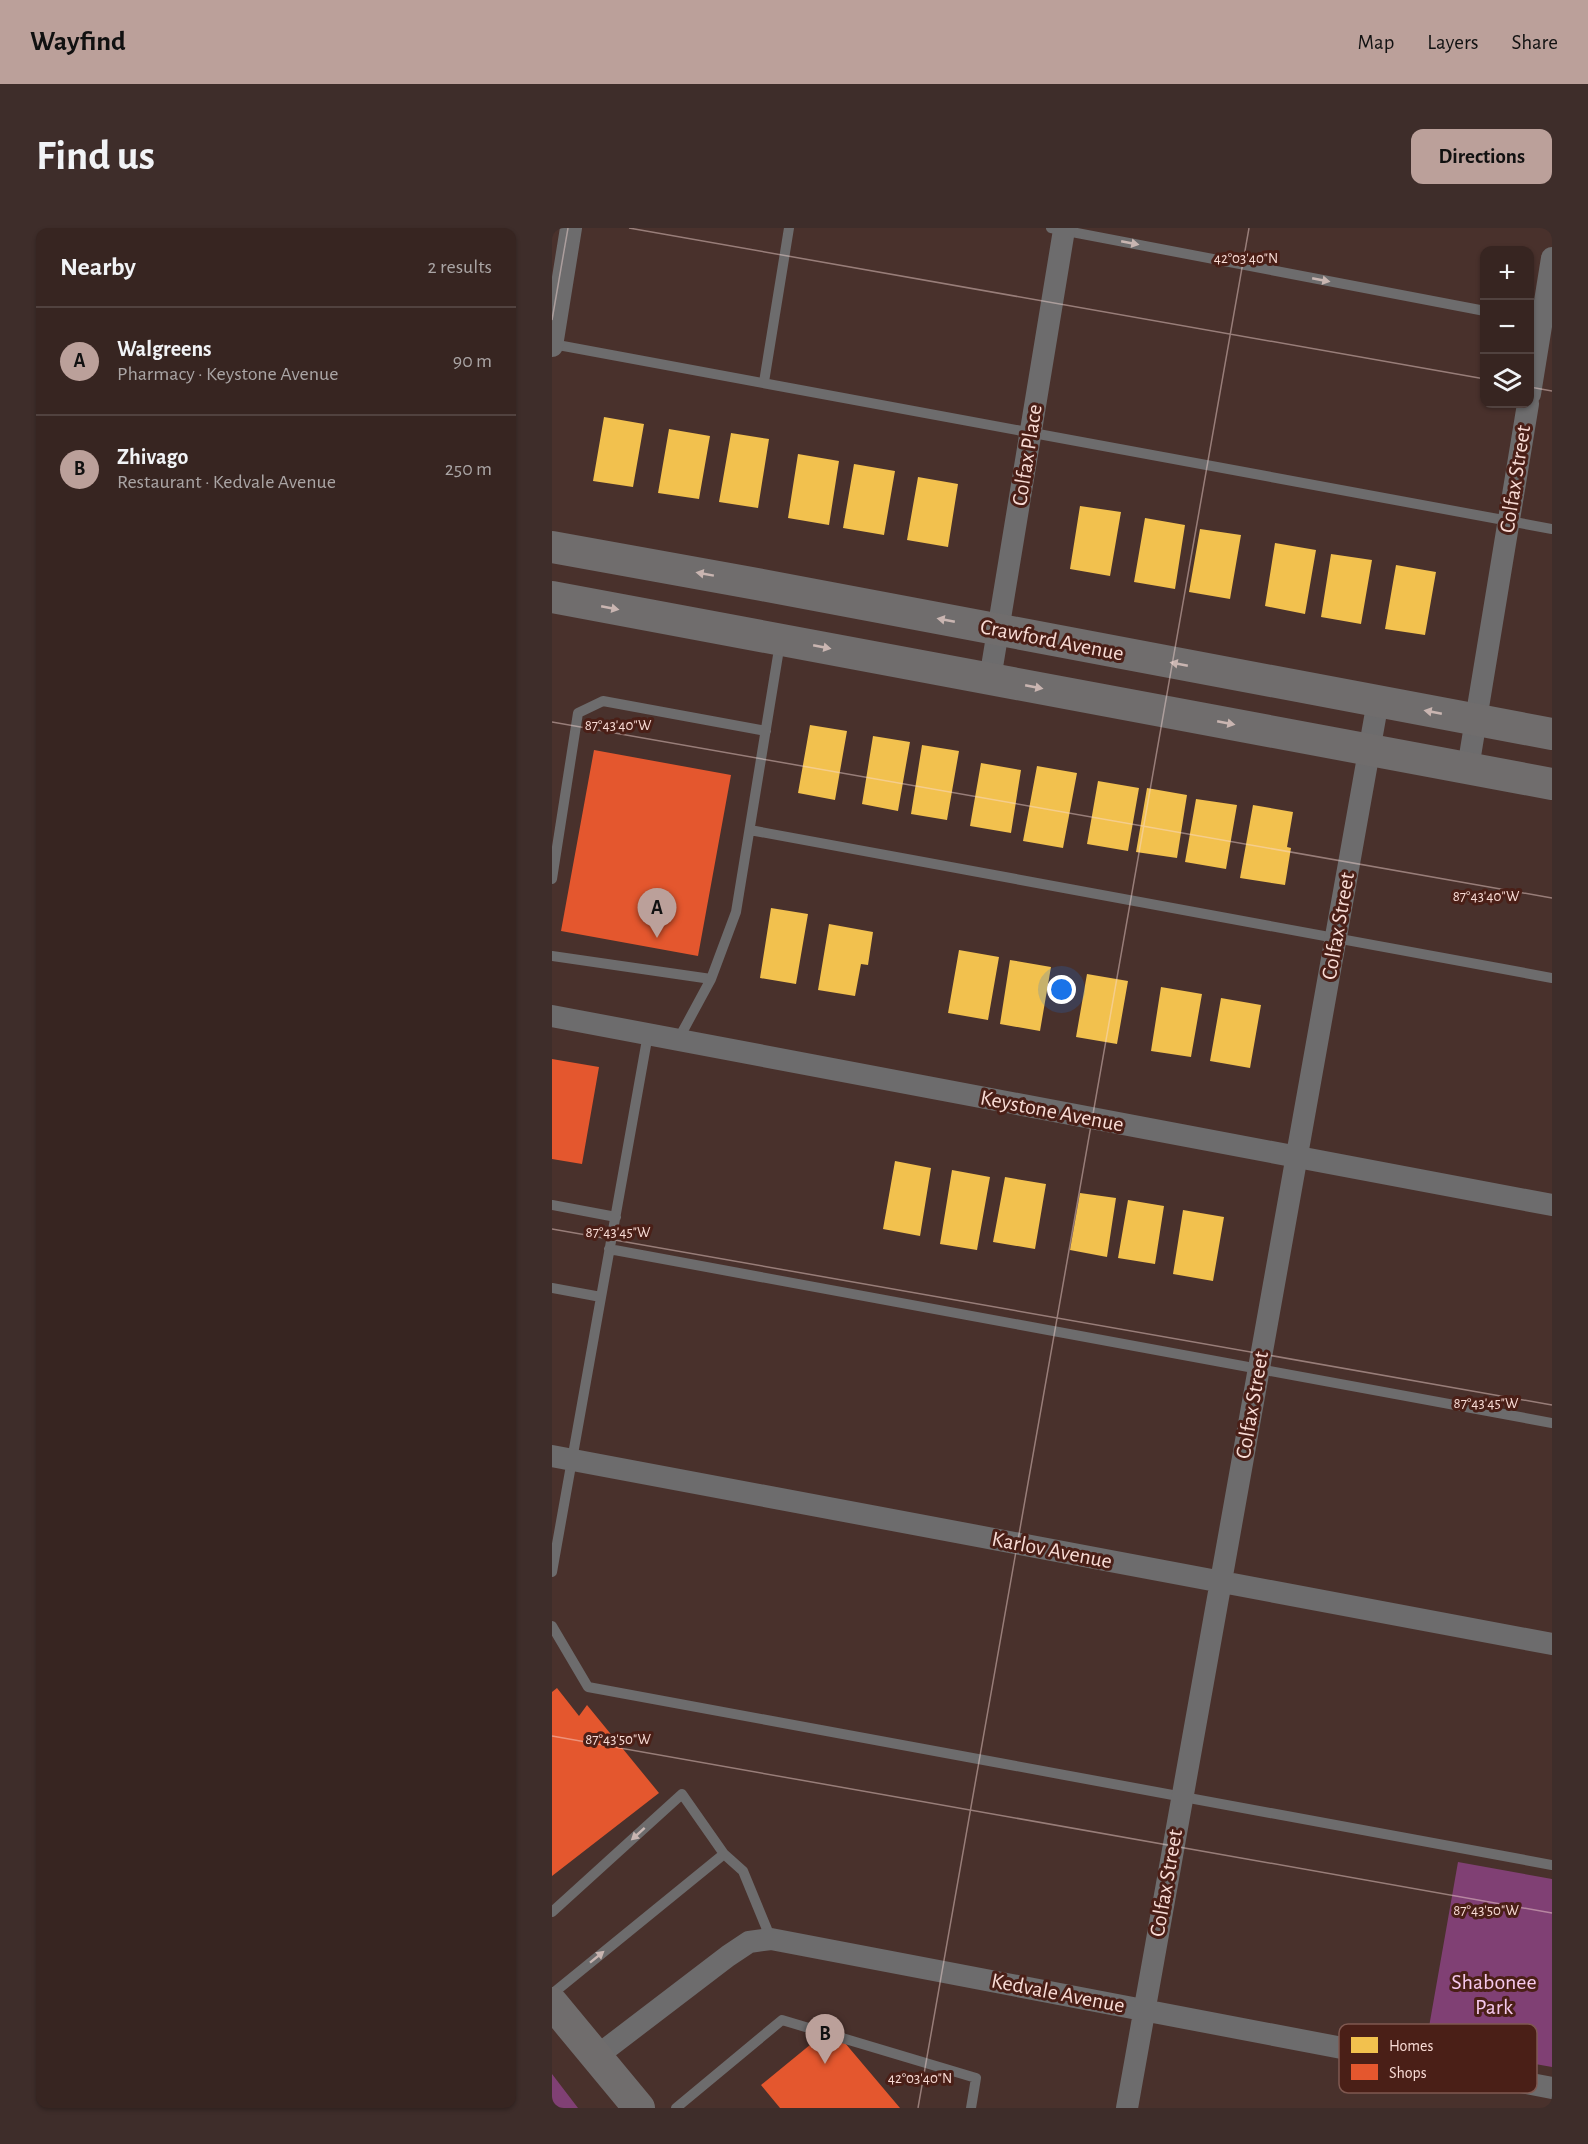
<!DOCTYPE html>
<meta charset="utf-8">
<style>
:root{--surface:#372521;--page:#3e2d2a;--text:#f1f3f6;--muted:#aaa5a5;--line:#51423f;--accent:#bba09a}
body{margin:0;font-family:"Alegreya Sans",sans-serif;background:var(--page);color:var(--text)}
.controls{position:absolute;right:18px;top:18px;display:grid;overflow:hidden;border-radius:12px;box-shadow:0 2px 4px #0004}
.controls button{width:54px;height:54px;display:grid;place-items:center;padding:0;border:0;border-bottom:2px solid var(--line);background:var(--surface);color:var(--text);font:30px sans-serif}
.you{position:absolute;left:510px;top:762px;width:21px;height:21px;margin:-15px;border:4px solid #fff;border-radius:50%;background:#1a73e8;box-shadow:0 0 0 9px #1a73e833}
.badge{display:grid;place-items:center;width:39px;height:39px;border-radius:50%;background:var(--accent);color:#111;font-size:20px;font-weight:700}
.pin{position:absolute;translate:-50% -50px;filter:drop-shadow(0 2px 3px #0008)}
.pin::after{content:'';position:absolute;top:32px;width:21px;height:18px;background:inherit;clip-path:polygon(0 0,100% 0,50% 100%)}
.list{margin:0;padding:0;list-style:none}
h2{display:flex;justify-content:space-between;align-items:center;height:78px;margin:0;padding:0 24px;font-size:26px}
h2 small{font-size:20px;font-weight:400;color:var(--muted)}
.list li{display:grid;grid-template-columns:39px 1fr auto;gap:18px;align-items:center;box-sizing:border-box;height:108px;padding:0 24px;border-top:2px solid var(--line)}
.list b{display:block;font-size:22px;white-space:nowrap}
.list p{margin:0;font-size:20px;white-space:nowrap;color:var(--muted)}
.list em{font-size:20px;font-style:normal;color:var(--muted)}
.icon{flex:none;width:33px;height:33px;fill:none;stroke:currentColor;stroke-width:2;stroke-linecap:round;stroke-linejoin:round}
.map{position:relative;flex:none;width:1000px;height:1880px;overflow:hidden;border-radius:12px}
header{display:flex;align-items:center;gap:36px;box-sizing:border-box;height:84px;padding:0 30px;background:var(--accent);color:#111}
header strong{font-size:28px}
nav{display:flex;gap:33px;margin-inline-start:auto;font-size:21px}
.intro{display:flex;align-items:center;justify-content:space-between;box-sizing:border-box;height:144px;padding:0 36px}
h1{margin:0;font-size:42px}
.button{padding:15px 27px;border-radius:12px;background:var(--accent);color:#111;font-size:21px;font-weight:700}
main{display:flex;gap:36px;padding:0 36px}
aside{flex:1;background:var(--surface);border-radius:12px;box-shadow:0 2px 4px #0004}
.map>svg:first-child{display:block}
.green{fill:#804074}
.homes{fill:#f2c14e}
.shops{fill:#e4572e}
.lines{fill:none;stroke-linecap:round;stroke-linejoin:round}
.service{stroke:#6d6c6d;stroke-width:10}
.minor{stroke:#6d6c6d;stroke-width:22}
.secondary{stroke:#706d6d;stroke-width:32}
.oneway{fill:#c8b5b1}
.oneway2{fill:#c9b5b1}
.ticks{fill:none;stroke:#f9dcd6;stroke-width:1.5;stroke-opacity:0.45}
.labels{text-anchor:middle;dominant-baseline:central;stroke-width:6;stroke-linejoin:round;paint-order:stroke}
.street-label{font-size:22px;fill:#f9dcd6;stroke:#4a1f17}
.park-label{font-size:22px;fill:#f6c9ed;stroke:#4a1f17}
.key{fill:#4a1f17;stroke:#7f5850;stroke-width:1.5}
.key-label{font-size:16px;fill:#f9dcd6}
.ticks-label{font-size:15px;text-anchor:middle;fill:#f9dcd6;stroke:#4a1f17;stroke-width:6;stroke-linejoin:round;paint-order:stroke}
</style>
<header>
<strong>Wayfind</strong>
<nav><a>Map</a><a>Layers</a><a>Share</a></nav>
</header>
<div class="intro"><h1>Find us</h1><a class="button">Directions</a></div>
<main>
<aside>
<h2>Nearby<small>2 results</small></h2>
<ul class="list">
<li><span class="badge">A</span><div><b>Walgreens</b><p>Pharmacy · Keystone Avenue</p></div><em>90 m</em></li>
<li><span class="badge">B</span><div><b>Zhivago</b><p>Restaurant · Kedvale Avenue</p></div><em>250 m</em></li>
</ul>
</aside>
<div class="map">
<svg width="1000" height="1880" viewBox="0 0 1000 1880">
<rect width="100%" height="100%" fill="#49312c"/>
<path class="green" d="M906,1634l94,17v188l-126,-23z
M0,1846l26,34h-26z"/>
<path class="homes" d="M52,189l40,7 -11,63 -40,-6z
M117,201l41,7 -11,63 -41,-6z
M179,205l38,6 -11,69 -39,-6z
M246,226l41,7 -10,64 -41,-7z
M302,236l41,7 -11,64 -41,-7z
M366,249l40,7 -10,63 -41,-7z
M528,278l41,6 -11,64 -40,-7z
M593,290l40,7 -10,64 -41,-7z
M648,301l41,6 -11,64 -41,-7z
M723,315l41,7 -11,64 -40,-8z
M779,326l41,6 -11,64 -40,-7z
M844,337l40,7 -11,63 -40,-6z
M258,497l37,6 -12,69 -37,-7z
M321,508l37,6 -12,69 -36,-7z
M370,517l37,6 -12,69 -36,-6z
M429,535l40,7 -10,63 -41,-7z
M485,538l40,7 -14,75 -40,-7z
M546,553l41,7 -11,63 -41,-7z
M595,560l40,7 -10,63 -41,-6z
M644,571l41,6 -11,64 -41,-7z
M701,577l40,7 -6,35 4,1 -6,37 -45,-7z
M219,680l37,6 -12,70 -36,-6z
M277,696l44,8 -5,33 -7,-1 -6,32 -37,-6z
M407,722l40,7 -11,63 -40,-7z
M458,732l41,7 -11,64 -40,-7z
M535,746l41,7 -11,63 -41,-7z
M609,759l41,7 -11,63 -40,-6z
M669,770l40,7 -11,63 -40,-7z
M343,933l36,7 -11,68 -37,-7z
M400,942l38,7 -13,73 -37,-6z
M453,949l41,7 -11,65 -42,-7z
M528,965l36,5 -9,59 -37,-7z
M576,972l36,6 -9,58 -37,-6z
M631,982l41,7 -11,64 -40,-7z"/>
<path class="shops" d="M42,522l137,25 -33,181 -137,-25z
M0,831l47,8 -17,97 -30,-5z
M5,1460l22,28 8,-11 72,88 -107,83v-184z
M264,1812l29,3 55,65h-120l-19,-23z"/>
<g class="lines">
<path class="service" d="M499,0l434,83
M0,116l1000,185
M212,154l25,-154
M198,602l802,148
M0,651l26,-166 25,-12 163,30
M0,728l159,23
M126,812l33,-61 25,-67 44,-269
M0,977l64,12
M57,1021l943,174
M0,1060l49,9
M0,1344l96,-538
M0,1398l36,61 964,178
M0,1684l130,-118 42,60 19,17 28,68
M0,1766l172,-140
M124,1880l106,-88 194,58 -5,30"/>
<path class="minor" d="M0,118l19,-118
M978,166l22,-136
M438,451l74,-449
M916,540l60,-364
M0,788l1000,189
M0,1228l1000,188
M45,1828l131,-100 21,-14 22,-3 781,149
M575,1880c83,-469 168,-938 251,-1407"/>
<path class="secondary" d="M0,319l210,38 790,149
M0,369l1000,187
M0,1775l87,105"/>
</g>
<defs><path id="oneway-solid" d="M-6-.8H1V-3.2L6.5 0L1 3.2V.8H-6Z" transform="scale(1.5)"/></defs>
<g class="oneway">
<use href="#oneway-solid" transform="translate(578 15) rotate(11)"/>
<use href="#oneway-solid" transform="translate(769 52) rotate(11)"/>
<use href="#oneway-solid" transform="translate(86 1606) rotate(138)"/>
<use href="#oneway-solid" transform="translate(45 1729) rotate(-39)"/>
</g>
<g class="oneway2">
<use href="#oneway-solid" transform="translate(153 346) rotate(-170)"/>
<use href="#oneway-solid" transform="translate(58 380) rotate(11)"/>
<use href="#oneway-solid" transform="translate(394 392) rotate(-169)"/>
<use href="#oneway-solid" transform="translate(270 419) rotate(11)"/>
<use href="#oneway-solid" transform="translate(627 436) rotate(-169)"/>
<use href="#oneway-solid" transform="translate(482 459) rotate(11)"/>
<use href="#oneway-solid" transform="translate(881 484) rotate(-169)"/>
<use href="#oneway-solid" transform="translate(674 495) rotate(11)"/>
</g>
<path class="ticks" d="M77,0l856,151M0,92l16,-92M978,159l22,4M0,494l1000,176M0,1001l1000,176M0,1508l1000,177M366,1880l331,-1880"/>
<g class="labels">
<g class="street-label">
<text transform="translate(475 227) rotate(-81)">Colfax Place</text>
<text transform="translate(963 251) rotate(-81)">Colfax Street</text>
<text transform="translate(500 412) rotate(11)">Crawford Avenue</text>
<text transform="translate(786 698) rotate(-80)">Colfax Street</text>
<text transform="translate(500 883) rotate(11)">Keystone Avenue</text>
<text transform="translate(700 1177) rotate(-80)">Colfax Street</text>
<text transform="translate(500 1322) rotate(11)">Karlov Avenue</text>
<text transform="translate(614 1655) rotate(-80)">Colfax Street</text>
<text transform="translate(506 1765) rotate(11)">Kedvale Avenue</text>
</g>
<g class="park-label">
<text x="942" y="1754">Shabonee<tspan x="942" dy="25">Park</tspan></text>
</g>
</g>
<rect x="787" y="1796" width="198" height="69" rx="9" class="key"/>
<rect x="799" y="1809" width="27" height="16" fill="#f2c14e"/>
<rect x="799" y="1836" width="27" height="16" fill="#e4572e"/>
<g class="key-label">
<text x="837" y="1823">Homes</text>
<text x="837" y="1850">Shops</text>
</g>
<g class="ticks-label">
<text x="694" y="35">42°03'40"N</text>
<text x="66" y="502">87°43'40"W</text>
<text x="934" y="673">87°43'40"W</text>
<text x="66" y="1009">87°43'45"W</text>
<text x="934" y="1180">87°43'45"W</text>
<text x="66" y="1516">87°43'50"W</text>
<text x="934" y="1687">87°43'50"W</text>
<text x="368" y="1855">42°03'40"N</text>
</g>
</svg>
<div class="controls">
<button>+</button>
<button>−</button>
<button><svg class="icon" aria-label="layers" viewBox="0 0 24 24"><path d="M12 4l9 5-9 5-9-5zM3 14l9 5 9-5"/></svg></button>
</div>
<div class="you"></div>
<div class="pin badge" style="left:105px;top:710px">A</div>
<div class="pin badge" style="left:273px;top:1836px">B</div>
</div>
</main>
